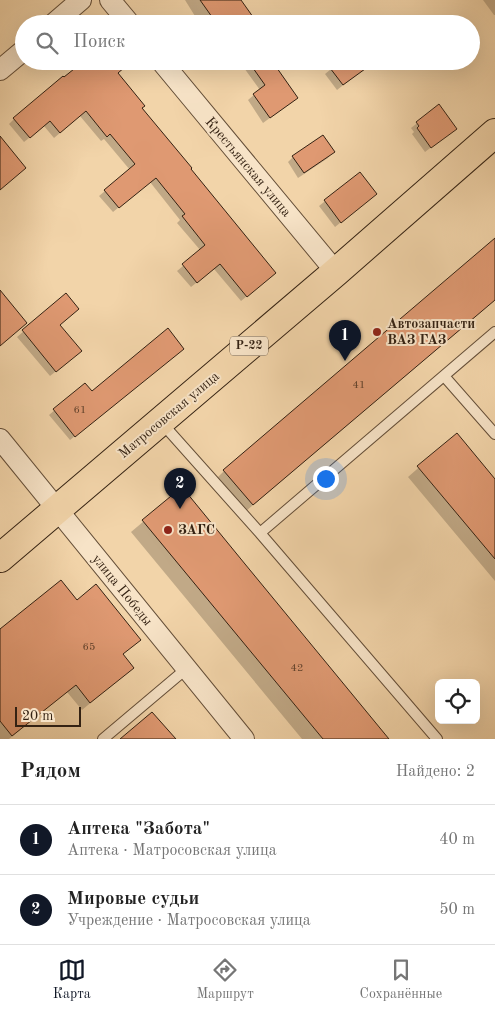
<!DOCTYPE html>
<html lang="ru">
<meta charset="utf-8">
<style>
:root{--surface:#fff;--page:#f2f2f2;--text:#222;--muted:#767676;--line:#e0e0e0;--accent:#111827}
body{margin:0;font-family:"Old Standard TT",serif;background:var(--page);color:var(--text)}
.controls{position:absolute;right:15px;bottom:15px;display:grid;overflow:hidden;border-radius:8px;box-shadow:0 5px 20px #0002}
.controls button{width:45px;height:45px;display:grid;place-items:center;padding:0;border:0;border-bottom:1px solid var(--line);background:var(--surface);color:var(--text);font:25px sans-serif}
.scale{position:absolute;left:15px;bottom:12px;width:66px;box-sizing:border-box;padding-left:5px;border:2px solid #342213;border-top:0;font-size:14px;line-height:18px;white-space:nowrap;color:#342213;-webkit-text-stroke:4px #f7e3c7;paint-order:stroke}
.you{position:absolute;left:325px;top:478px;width:18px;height:18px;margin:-12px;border:4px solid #fff;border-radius:50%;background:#1a73e8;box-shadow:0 0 0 8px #1a73e833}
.badge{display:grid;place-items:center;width:32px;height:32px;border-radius:50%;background:var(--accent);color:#fff;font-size:16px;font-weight:700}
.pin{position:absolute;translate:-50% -41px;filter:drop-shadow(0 1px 2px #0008)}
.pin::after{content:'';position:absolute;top:26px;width:18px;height:15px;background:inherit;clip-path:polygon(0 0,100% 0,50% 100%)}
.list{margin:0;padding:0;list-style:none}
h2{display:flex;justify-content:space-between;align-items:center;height:65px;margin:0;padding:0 20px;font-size:21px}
h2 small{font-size:16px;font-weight:400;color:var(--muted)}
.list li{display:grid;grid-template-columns:32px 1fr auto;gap:15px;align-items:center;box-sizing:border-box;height:70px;padding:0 20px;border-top:1px solid var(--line)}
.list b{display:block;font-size:19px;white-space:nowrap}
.list p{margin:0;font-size:16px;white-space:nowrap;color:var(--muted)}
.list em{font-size:16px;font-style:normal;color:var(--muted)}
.icon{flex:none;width:28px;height:28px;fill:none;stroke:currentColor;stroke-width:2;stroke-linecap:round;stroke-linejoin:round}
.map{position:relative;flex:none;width:495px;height:739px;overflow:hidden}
.search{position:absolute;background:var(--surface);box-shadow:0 5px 20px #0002;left:15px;right:15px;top:15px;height:55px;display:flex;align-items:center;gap:12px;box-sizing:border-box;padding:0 18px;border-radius:28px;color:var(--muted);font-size:19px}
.sheet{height:205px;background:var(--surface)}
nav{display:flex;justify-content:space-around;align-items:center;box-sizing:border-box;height:70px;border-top:1px solid var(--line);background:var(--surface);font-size:14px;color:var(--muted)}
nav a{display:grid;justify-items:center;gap:2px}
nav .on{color:var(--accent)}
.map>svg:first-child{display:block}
.shadow{fill:#0003}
.building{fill:#df9972;stroke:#342213}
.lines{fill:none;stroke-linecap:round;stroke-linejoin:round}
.lane-casing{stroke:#644e38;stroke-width:12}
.street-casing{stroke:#644e38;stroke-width:22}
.highway-casing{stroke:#342213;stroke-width:30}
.lane{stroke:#f7e3c7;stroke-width:10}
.street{stroke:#f7e3c7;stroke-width:20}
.highway{stroke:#f2d4a9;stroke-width:28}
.poi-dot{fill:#8f2418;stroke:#f7e3c7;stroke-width:2}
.labels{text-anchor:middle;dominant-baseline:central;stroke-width:4;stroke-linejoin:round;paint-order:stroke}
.number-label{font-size:11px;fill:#5f402b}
.shield{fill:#f7e3c7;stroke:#6e5c49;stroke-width:1}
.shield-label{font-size:12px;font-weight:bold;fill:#342213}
.street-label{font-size:14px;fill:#342213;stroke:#f7e3c7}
.poi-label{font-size:14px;font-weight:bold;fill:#342213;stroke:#f7e3c7;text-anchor:start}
</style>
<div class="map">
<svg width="495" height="739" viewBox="0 0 495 739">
<rect width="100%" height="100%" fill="#f2d4a9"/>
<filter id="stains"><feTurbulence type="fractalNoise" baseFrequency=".004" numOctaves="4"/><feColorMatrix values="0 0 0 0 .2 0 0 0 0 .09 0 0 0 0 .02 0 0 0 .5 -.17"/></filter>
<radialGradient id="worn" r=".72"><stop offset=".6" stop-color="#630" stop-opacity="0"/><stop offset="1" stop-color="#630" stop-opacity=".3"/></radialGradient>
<path class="shadow" d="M185,0h49l22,24h-49l-4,-6 -5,3z
M483,0h12v15h-1z
M239,61h32l26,37 -34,25 -15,-23 12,-10z
M365,68l-28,22 -12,-16 6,-5z
M117,74l152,204 -28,23 -27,-32 -23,18 -14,-16 24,-20 -24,-28 3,-3 -30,-38 -37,30 -14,-16 31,-26 -26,-31 -3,2 -21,-25 -26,22 -10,-12 -20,16 -15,-18 5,-5z
M439,106l16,23 -30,23 -13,-18 2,-2 -3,-4z
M333,152l-5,6 -30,20 -10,-16 5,-5z
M360,173l16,21 -41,33 -16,-21z
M495,240v60l-256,217 -28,-33 13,-13z
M66,295l-7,30 16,31 -25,20 -33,-39z
M178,353l-108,87 -21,-25 36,-31 7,9z
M456,435l39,46v100l-87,-104z
M182,489l205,250h-85l-171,-207z
M76,602l63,38 -17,15 2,20 -42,35 -15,-18 -58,47h-9v-108z"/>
<path class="building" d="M200,0h41l17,24h-41z
M84,61h48l-14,12 27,33 -3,2 50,60 -1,1 85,104 -29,24 -27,-33 -23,19 -15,-19 23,-19 -23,-29 3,-2 -29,-36 -37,30 -15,-18 31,-26 -25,-30 -3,3 -21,-26 -26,22 -10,-12 -20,17 -17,-20 50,-42 1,1z
M248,61h24l26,37 -28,20 -17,-24 12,-9z
M339,61h37l-33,24 -13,-17z
M439,104l18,25 -26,19 -14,-20 2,-2 -3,-4z
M323,135l12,17 -31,21 -12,-17z
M0,136l26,32 -26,22z
M360,172l17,22 -36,29 -17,-23z
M495,238v62l-242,205 -30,-35z
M0,290l27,33 -27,23z
M66,293l13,16 -19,16 22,26 -26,21 -34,-42z
M168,328l16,21 -109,88 -22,-28 32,-26 7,8z
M457,433l38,46v80l-78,-93z
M182,487l63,77 144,175h-66l-181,-219z
M61,580l16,20 19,-16 45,56 -18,14 11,14 -44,35 -14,-18 -64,51 -12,-15v-92z
M152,712l24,27h-56z"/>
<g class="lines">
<g class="lane-casing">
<path id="lane" d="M444,376l51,58
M161,422l99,111
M103,739l83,-70
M437,739l-177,-206 235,-201"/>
</g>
<g class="street-casing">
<path id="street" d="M110,0l20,24
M53,24l28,-24
M161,61l175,211
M0,70l24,-20
M0,439l244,300"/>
</g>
<g class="highway-casing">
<path id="highway" d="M0,558l336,-286 159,-139"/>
</g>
<use href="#lane" class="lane"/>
<use href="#street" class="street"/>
<use href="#highway" class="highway"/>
</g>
<g class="poi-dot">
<circle cx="377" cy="332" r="5"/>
<circle cx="168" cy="530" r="5"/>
</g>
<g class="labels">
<g class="number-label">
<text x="359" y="385">41</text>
<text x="80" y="410">61</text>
<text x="89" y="647">65</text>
<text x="297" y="668">42</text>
</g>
<rect class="shield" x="230" y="336.5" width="38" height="19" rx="4"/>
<g class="shield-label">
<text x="249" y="346">Р-22</text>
</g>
<g class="street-label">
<text transform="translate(248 167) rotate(50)">Крестьянская улица</text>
<text transform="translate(169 415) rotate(-40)">Матросовская улица</text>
<text transform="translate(122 590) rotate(51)">улица Победы</text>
</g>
<g class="poi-label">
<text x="387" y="324">Автозапчасти<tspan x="387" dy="16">ВАЗ ГАЗ</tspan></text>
<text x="178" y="530">ЗАГС</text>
</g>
</g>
<rect width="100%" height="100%" filter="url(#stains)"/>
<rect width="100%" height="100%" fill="url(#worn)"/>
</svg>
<div class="controls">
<button><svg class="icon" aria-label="locate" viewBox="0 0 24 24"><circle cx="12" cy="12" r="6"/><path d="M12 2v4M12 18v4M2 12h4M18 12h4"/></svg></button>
</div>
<div class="scale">20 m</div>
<div class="you"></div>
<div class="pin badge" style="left:345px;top:361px">1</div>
<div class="pin badge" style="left:180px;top:509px">2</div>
<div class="search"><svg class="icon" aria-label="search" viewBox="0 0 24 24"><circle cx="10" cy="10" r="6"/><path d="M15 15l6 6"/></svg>Поиск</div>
</div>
<section class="sheet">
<h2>Рядом<small>Найдено: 2</small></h2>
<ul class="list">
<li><span class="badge">1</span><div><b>Аптека &quot;Забота&quot;</b><p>Аптека · Матросовская улица</p></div><em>40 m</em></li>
<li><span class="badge">2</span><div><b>Мировые судьи</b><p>Учреждение · Матросовская улица</p></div><em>50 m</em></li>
</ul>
</section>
<nav>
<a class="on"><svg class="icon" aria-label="map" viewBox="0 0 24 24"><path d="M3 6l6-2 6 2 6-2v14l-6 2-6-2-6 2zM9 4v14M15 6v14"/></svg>Карта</a>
<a><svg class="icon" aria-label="directions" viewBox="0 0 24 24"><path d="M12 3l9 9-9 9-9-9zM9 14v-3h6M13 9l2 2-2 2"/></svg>Маршрут</a>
<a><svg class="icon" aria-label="saved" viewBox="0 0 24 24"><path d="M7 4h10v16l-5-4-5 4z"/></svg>Сохранённые</a>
</nav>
